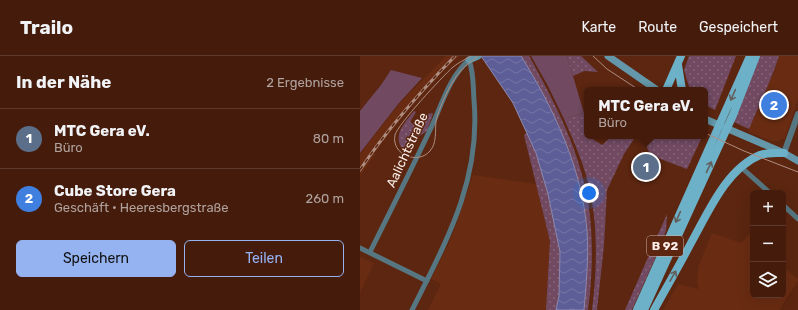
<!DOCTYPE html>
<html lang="de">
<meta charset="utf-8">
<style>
:root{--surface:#451c0c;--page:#4c2515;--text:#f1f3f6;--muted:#b0a19d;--line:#5d3a2d;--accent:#95b2f1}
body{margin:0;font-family:Rubik,sans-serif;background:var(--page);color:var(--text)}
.controls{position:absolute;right:12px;bottom:12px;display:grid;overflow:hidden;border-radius:6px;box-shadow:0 4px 16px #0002}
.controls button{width:36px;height:36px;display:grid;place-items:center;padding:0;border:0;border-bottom:1px solid var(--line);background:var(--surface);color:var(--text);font:20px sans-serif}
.you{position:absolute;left:229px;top:137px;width:14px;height:14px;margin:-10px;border:3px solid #fff;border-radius:50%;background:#1a73e8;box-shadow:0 0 0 6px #1a73e833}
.badge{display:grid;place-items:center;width:26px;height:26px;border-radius:50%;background:var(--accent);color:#fff;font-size:13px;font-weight:700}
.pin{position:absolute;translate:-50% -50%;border:2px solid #fff;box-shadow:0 1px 4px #0006}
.popup{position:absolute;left:224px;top:31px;width:124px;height:52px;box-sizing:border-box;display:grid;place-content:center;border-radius:6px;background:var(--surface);filter:drop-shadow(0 1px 3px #0005);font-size:13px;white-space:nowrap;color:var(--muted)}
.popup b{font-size:15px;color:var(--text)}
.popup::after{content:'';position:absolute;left:50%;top:100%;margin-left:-8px;border:8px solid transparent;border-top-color:var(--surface)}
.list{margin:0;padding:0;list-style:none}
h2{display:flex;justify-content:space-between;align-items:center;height:52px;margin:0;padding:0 16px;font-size:17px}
h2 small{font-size:13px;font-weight:400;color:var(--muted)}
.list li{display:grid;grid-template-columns:26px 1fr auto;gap:12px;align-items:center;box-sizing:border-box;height:60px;padding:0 16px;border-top:1px solid var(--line)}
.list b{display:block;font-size:15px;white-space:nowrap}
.list p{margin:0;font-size:13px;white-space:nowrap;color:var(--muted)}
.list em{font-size:13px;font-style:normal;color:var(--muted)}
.actions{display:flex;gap:8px;padding:12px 16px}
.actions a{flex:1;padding:9px 0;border:1px solid var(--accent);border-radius:6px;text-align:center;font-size:14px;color:var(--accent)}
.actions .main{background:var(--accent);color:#111}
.icon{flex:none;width:22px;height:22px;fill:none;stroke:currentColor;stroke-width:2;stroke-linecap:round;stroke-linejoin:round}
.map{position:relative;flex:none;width:438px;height:254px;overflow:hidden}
header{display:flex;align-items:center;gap:24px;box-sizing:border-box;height:56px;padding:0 20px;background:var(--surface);border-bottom:1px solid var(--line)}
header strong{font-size:19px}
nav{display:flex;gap:22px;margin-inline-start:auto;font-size:14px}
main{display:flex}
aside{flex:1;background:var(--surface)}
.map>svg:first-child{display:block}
.built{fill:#692c12}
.grass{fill:url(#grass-dots)}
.green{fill:#714a62}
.water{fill:url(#water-waves);stroke:#8d89b0}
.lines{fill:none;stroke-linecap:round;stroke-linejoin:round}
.minor{stroke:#567681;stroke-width:5}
.tertiary{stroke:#567681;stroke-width:6}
.secondary{stroke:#6497a9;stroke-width:7}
.primary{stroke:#6db1c8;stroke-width:8}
.tram{stroke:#af8d80;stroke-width:1}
.rail-casing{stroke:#af8d80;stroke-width:3}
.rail{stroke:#5c2610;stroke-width:1.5;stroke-dasharray:4.5;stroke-linecap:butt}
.oneway{stroke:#635e5a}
.labels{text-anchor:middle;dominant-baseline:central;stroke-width:3;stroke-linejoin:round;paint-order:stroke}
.shield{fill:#5c2610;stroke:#ccb2a8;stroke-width:1}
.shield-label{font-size:12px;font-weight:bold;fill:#fceee9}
.street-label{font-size:13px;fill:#fceee9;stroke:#5c2610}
</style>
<header>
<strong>Trailo</strong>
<nav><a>Karte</a><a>Route</a><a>Gespeichert</a></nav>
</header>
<main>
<aside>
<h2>In der Nähe<small>2 Ergebnisse</small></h2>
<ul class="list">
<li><span class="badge" style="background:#5c6f8a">1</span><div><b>MTC Gera eV.</b><p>Büro</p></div><em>80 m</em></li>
<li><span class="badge" style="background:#3f7fe0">2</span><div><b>Cube Store Gera</b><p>Geschäft · Heeresbergstraße</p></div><em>260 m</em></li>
</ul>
<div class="actions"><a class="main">Speichern</a><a>Teilen</a></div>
</aside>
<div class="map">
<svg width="438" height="254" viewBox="0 0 438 254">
<defs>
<pattern id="grass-dots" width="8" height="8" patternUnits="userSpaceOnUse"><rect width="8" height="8" fill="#714a62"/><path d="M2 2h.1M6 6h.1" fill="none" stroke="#866478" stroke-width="1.8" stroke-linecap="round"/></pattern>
<pattern id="water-waves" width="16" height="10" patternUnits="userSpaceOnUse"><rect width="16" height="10" fill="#5d5e97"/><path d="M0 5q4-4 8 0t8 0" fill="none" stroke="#7575a6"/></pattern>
</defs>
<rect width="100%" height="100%" fill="#5c2610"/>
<path class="built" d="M86,0h13l-12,12 -1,-1 -35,39 -37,47 1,1 -15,22v-21l10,-14 30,-38z
M419,0h19v43l-13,39 -7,3h-6l-24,-9 21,-50 5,-9z
M113,119l63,9 14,57 -4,69h-118l13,-26 -10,-5 20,-40z
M352,177l29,10 10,-10 2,2v60h30v-28l15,12v2l-19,29h-116l15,-26 21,5 -2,-6 1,-16z
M0,201l14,6 -14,30z"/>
<path class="grass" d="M161,0h8c24,43 47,87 57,135 8,36 7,83 2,119h-4c2,-24 5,-55 3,-79 -5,-63 -33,-122 -66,-175z
M207,0h14l17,16 -14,-1 -11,5z
M329,0h47l-21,54 -10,-5v-15h-15l-6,-20z
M400,0h19c-8,25 -20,49 -30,73l-15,-7z
M54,55l2,1 -6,10 9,6 9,-14 4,-1 1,1 -6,17 -19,12 -3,8c-15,-13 0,-29 9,-40z
M224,57l3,11v12h3l1,2 11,7 10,-9h24l-12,18 -17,36 -3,55 -7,65h-5c5,-38 6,-82 -2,-119 -5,-25 -16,-49 -26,-72z
M167,77l9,20 12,41 12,58 -1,44 -3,14h-10l4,-69 -26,-106z
M288,80h53l1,1 -15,32c-7,-3 -31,-11 -36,-15 -5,-5 -6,-12 -3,-18z
M307,158l-1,16 -4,13 -30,67h-7z"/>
<path class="green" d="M171,0h36l17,57 -20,6 -16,-33z
M31,14l31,8 -23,25 -39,50v-42l21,-26z"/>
<path class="water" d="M121,0h40c33,53 61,112 66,175 2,24 -1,55 -3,79h-28l3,-14 1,-44 -12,-58 -12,-41 -23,-50z"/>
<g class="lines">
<path class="minor" d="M382,112l28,25
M423,149l15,14
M0,192l67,33
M10,196c20,-40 40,-80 59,-120 12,-24 19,-54 40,-72 5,13 4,27 5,40 7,80 -27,140 -62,210"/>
<path class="tertiary" d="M424,97l14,-39"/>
<path class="secondary" d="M248,0l49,34
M109,4l9,-4
M345,63l79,34 14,8"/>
<path class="primary" d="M318,9l4,25
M306,34l15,-34
M277,254l113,-254
M284,254l89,-195 23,-59
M294,254c12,-22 25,-44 37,-67 17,-30 35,-74 69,-88 8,-3 16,-2 24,-2"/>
<path class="tram" d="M111,0c-7,4 -13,7 -18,11 -11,10 -55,57 -58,68 -4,20 23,30 35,16 7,-8 5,-20 6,-30 2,-11 14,-37 22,-47 5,-7 13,-12 20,-18
M233,0l14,13 32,21
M345,77l39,18 54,21"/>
<g class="rail-casing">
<path id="rail" d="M0,114c27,-41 61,-79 95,-114"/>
</g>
<use href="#rail" class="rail"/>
</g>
<defs><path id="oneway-shaft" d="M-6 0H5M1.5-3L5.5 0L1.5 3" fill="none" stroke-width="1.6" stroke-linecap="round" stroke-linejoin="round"/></defs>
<g class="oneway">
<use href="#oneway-shaft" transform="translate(373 39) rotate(114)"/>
<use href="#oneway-shaft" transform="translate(349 111) rotate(-65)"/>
<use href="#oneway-shaft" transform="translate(318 161) rotate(114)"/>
<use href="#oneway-shaft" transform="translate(313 220) rotate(-60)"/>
</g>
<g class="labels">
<rect class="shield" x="287" y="180" width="36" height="20" rx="3"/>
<g class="shield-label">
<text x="305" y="190">B 92</text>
</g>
<g class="street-label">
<text transform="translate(47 94) rotate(-65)">Aalichtstraße</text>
</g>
</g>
</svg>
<div class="controls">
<button>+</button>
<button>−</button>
<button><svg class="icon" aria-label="layers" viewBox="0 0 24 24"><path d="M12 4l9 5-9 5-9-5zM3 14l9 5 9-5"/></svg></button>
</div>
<div class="you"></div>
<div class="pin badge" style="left:286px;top:111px;background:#5c6f8a">1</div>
<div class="popup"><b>MTC Gera eV.</b>Büro</div>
<div class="pin badge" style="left:414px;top:49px;background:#3f7fe0">2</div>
</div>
</main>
